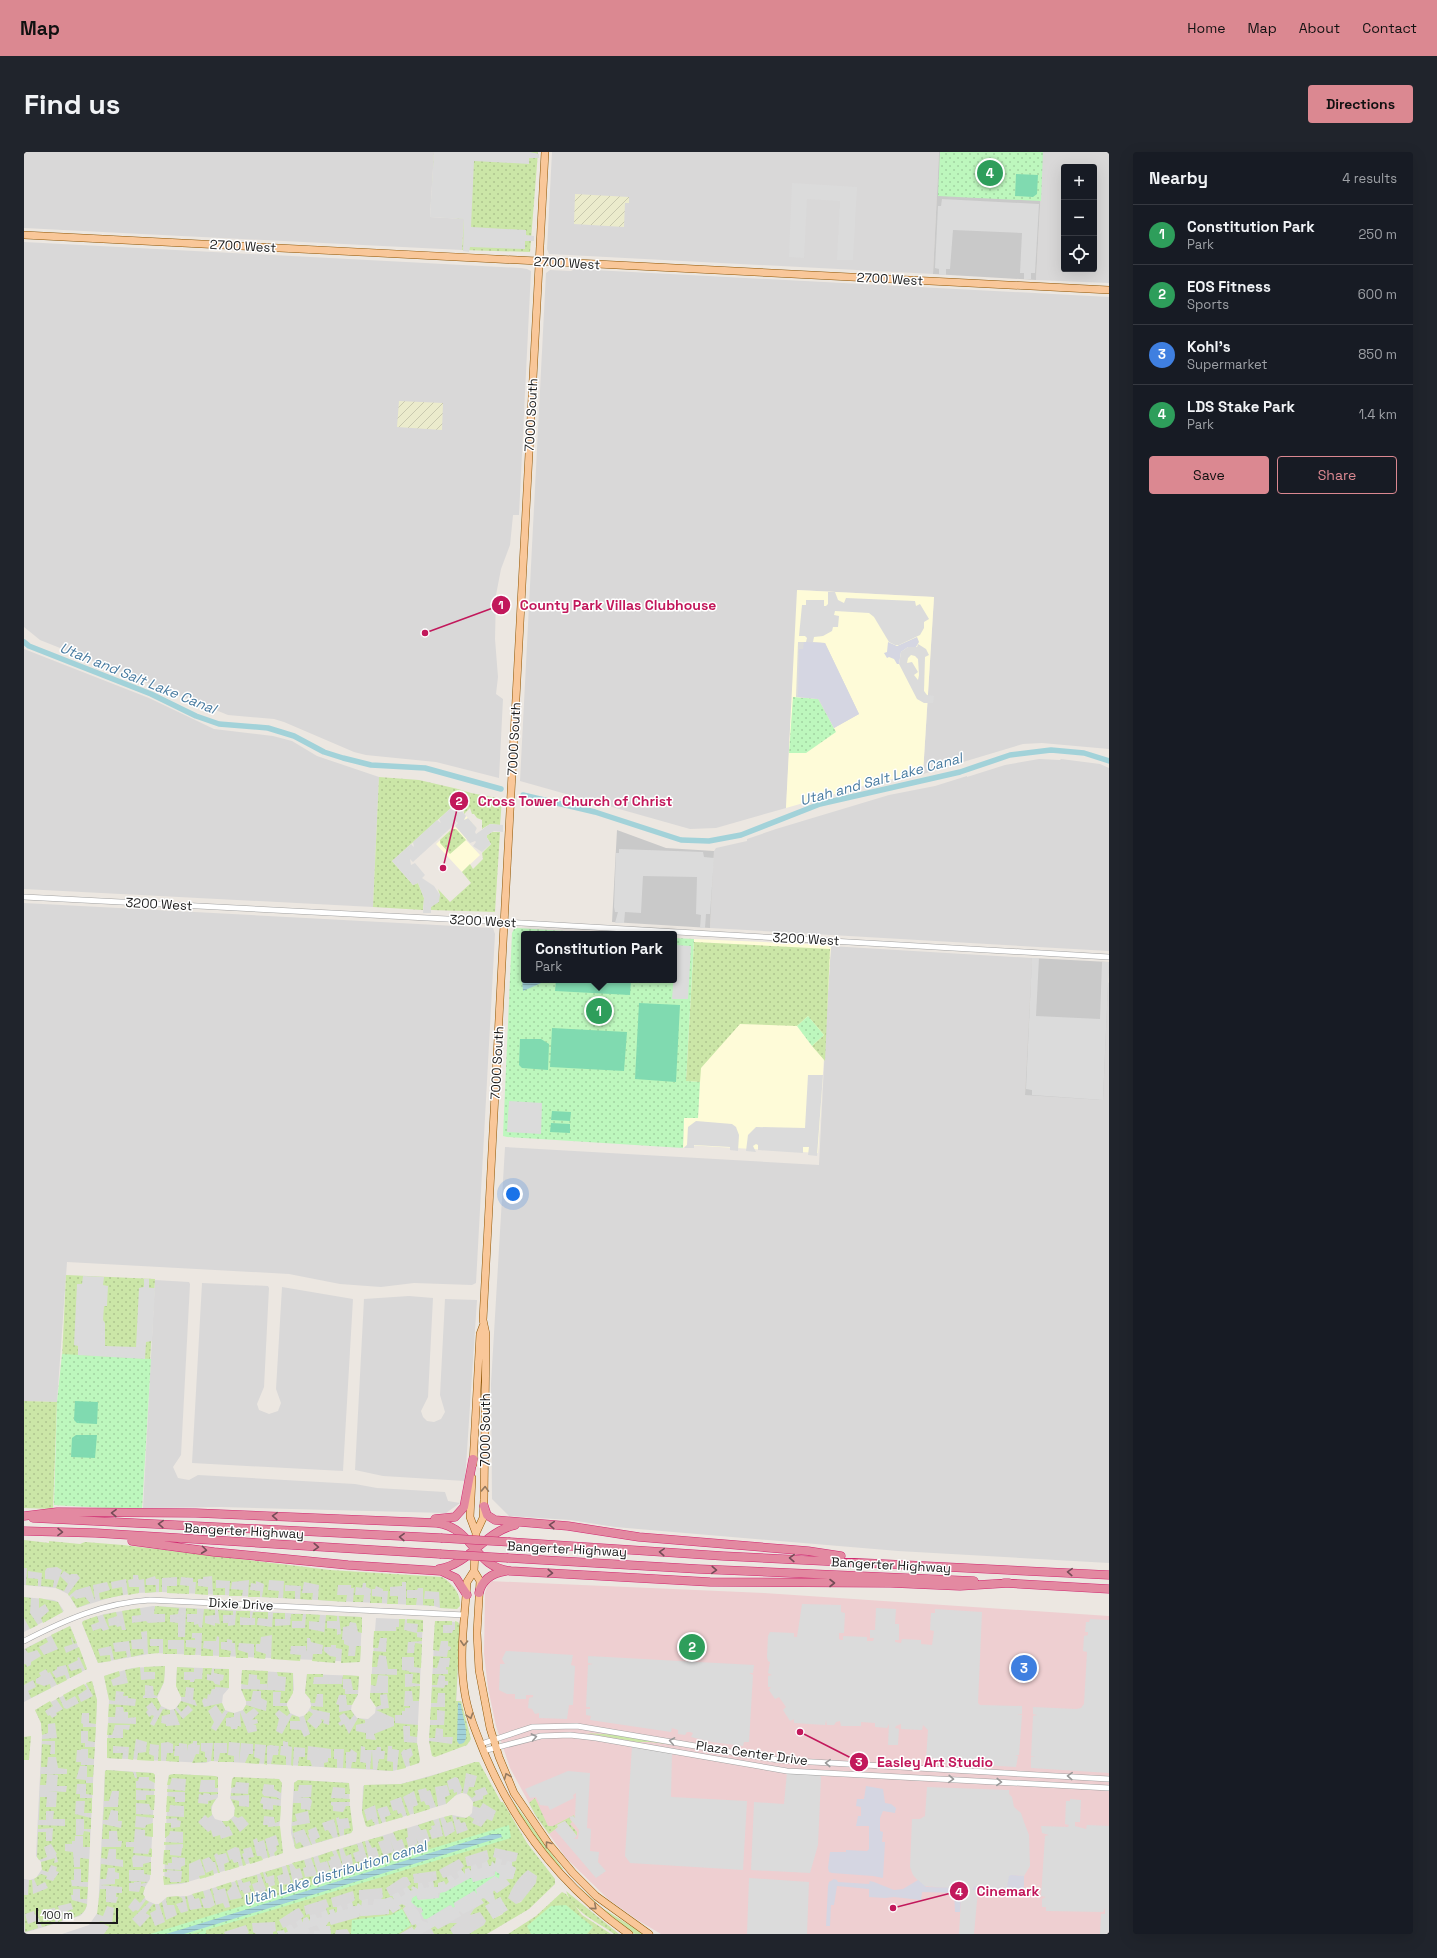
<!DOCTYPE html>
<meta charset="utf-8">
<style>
:root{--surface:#171b24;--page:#20242c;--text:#f1f3f6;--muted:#9ea1a6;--line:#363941;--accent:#db8891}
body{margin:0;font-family:"Space Grotesk",sans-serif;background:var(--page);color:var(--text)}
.controls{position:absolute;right:12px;top:12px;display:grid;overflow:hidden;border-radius:4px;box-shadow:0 4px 16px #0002}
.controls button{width:36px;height:36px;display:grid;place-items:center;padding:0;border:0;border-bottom:1px solid var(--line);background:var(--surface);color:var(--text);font:20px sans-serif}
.scale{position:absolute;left:12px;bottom:10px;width:82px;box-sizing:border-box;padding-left:4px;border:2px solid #1b1b1b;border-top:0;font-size:11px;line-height:14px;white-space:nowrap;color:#1b1b1b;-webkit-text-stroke:3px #fff;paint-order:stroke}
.you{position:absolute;left:489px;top:1042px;width:14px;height:14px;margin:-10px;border:3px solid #fff;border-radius:50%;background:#1a73e8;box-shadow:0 0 0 6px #1a73e833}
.badge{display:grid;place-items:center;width:26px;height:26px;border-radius:50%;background:var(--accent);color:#fff;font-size:13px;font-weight:700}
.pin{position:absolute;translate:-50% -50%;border:2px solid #fff;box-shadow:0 1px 4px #0006}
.popup{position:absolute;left:497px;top:779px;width:156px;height:52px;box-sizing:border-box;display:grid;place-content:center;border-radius:4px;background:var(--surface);filter:drop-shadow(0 1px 3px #0005);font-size:13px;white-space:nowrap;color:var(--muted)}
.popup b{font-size:15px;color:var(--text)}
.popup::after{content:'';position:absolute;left:50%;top:100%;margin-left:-8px;border:8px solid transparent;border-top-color:var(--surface)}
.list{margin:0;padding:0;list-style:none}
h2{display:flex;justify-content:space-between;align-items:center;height:52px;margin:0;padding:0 16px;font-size:17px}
h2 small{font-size:13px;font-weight:400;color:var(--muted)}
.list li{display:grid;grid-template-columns:26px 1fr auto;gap:12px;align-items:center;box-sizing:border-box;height:60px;padding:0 16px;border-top:1px solid var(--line)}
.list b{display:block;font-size:15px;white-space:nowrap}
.list p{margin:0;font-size:13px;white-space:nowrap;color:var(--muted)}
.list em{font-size:13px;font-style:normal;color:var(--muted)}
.actions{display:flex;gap:8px;padding:12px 16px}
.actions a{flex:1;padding:9px 0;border:1px solid var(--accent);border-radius:4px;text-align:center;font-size:14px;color:var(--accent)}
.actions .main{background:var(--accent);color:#111}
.icon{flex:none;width:22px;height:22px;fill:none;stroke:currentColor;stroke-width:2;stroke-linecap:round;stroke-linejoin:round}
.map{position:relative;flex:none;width:1085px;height:1782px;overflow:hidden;border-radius:4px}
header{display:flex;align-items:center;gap:24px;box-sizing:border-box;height:56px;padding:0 20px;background:var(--accent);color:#111}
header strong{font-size:19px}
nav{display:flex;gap:22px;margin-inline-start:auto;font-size:14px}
.intro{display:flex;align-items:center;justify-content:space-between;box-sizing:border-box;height:96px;padding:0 24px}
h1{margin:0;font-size:28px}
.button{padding:10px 18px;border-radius:4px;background:var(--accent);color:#111;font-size:14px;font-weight:700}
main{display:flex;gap:24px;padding:0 24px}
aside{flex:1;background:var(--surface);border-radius:4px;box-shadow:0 4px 16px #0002}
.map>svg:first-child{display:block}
.residential{fill:#d9d8d8;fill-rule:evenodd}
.commercial{fill:#eecfd1}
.education{fill:#fefbd8}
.religious{fill:#c9c9c9}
.farmland{fill:url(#farmland-furrows)}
.grass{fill:url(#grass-dots);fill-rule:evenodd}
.park{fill:url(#park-dots)}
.garden{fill:#cbe6a7}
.pitch{fill:#80dab0}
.parking{fill:#dbdbdb;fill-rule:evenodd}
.plaza{fill:#d5d6e2}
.water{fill:url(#water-rules)}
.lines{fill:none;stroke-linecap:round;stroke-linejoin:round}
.canal{stroke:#a2d2d9;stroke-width:5.5}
.minor-casing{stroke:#a2a2a2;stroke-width:6}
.major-casing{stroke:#8e5504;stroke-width:8}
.highway-casing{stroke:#d02870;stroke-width:9}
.minor{stroke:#fff;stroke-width:5}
.major{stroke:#f9c799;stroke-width:7}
.highway{stroke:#e389a1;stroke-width:8}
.highway-bridge-casing{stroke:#d02870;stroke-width:9;stroke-linecap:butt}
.highway-bridge{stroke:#e389a1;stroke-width:8}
.oneway{stroke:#957a60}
.oneway2{stroke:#754c57}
.oneway3{stroke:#989898}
.labels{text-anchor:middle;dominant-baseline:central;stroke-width:3;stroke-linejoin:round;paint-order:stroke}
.street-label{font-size:13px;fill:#1b1b1b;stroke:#fff}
.water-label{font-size:14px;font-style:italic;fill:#487ba0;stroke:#fff}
.leader{fill:none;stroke:#c2185b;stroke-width:1.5}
.callout-dot{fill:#c2185b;stroke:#fff;stroke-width:1.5}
.mark-label{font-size:12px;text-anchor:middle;font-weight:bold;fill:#fff}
.callout-label{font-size:14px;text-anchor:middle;font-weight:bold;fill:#c2185b;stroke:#fff;stroke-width:3;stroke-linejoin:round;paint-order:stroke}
</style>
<header>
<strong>Map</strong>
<nav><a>Home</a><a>Map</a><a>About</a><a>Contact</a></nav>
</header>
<div class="intro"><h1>Find us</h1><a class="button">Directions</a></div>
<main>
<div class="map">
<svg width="1085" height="1782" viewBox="0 0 1085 1782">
<defs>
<pattern id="farmland-furrows" width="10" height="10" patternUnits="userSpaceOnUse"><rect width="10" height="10" fill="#ebebcc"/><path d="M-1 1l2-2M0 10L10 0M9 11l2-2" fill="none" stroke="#c9c9af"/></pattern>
<pattern id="grass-dots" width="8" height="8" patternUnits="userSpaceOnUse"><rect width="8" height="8" fill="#cbe6a7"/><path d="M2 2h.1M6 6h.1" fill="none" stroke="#aec58f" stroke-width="1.8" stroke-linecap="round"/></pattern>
<pattern id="park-dots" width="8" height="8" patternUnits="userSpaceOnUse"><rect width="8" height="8" fill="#bdf7bd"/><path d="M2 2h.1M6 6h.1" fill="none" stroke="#a2d3a2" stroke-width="1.8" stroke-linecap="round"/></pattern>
<pattern id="water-rules" width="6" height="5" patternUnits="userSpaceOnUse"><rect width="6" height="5" fill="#a2d2d9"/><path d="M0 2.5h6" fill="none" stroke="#8bb4ba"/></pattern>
</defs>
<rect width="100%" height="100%" fill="#ece7e1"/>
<path class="residential" d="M0,0h410l-4,65 34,2 -2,31 -438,-22z
M528,0h387l-6,122 -384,-20 -2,-5z
M1019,0h66v131l-73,-3zM1040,15h30v102h-30z
M0,90l497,26 6,1 4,2 -12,244h-6l-3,30 -9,24 -5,26 -1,44 3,38 -2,17 7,5 -4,79 -63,-16 -70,-7 -12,-3 -70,-30 -10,-3 -46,-4 -188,-75 -16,-13z
M551,117l534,28v452l-67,-6 -19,1 -100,30 11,-177 -136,-7 -12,218 -70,20 -26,1 -170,-48 26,-508 4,-3 21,1z
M0,497l125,49 65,31 59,7 19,5 25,15 62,21 -6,130 -349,-18z
M1015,607l21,1 1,-1 39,5 9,4v183l-399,-23 4,-77 2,-3 31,-7v-2l29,-10 113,-34 46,-9 32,-10v1l38,-12z
M0,751l469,25 2,6 -19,349 -4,2 -58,-2 -33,4 -41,-3 -51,-10 -222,-12 -10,140 -33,-1z
M806,794l202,12 -7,137 84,-113v581l-211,-12 -283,-24 -45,-7 -61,-4 -17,-17 -1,-115 14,-237 314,18z
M131,1128l34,2 1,2 -9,171 -8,12 5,11 11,2 9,-5 157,9 22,4 68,4 3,9 12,2 -14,10 -225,-6 -78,1z
M178,1131l66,3 1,2 -5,99 -7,17 2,6 10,4 9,-3 3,-8 -5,-14 6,-102 71,12 -10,172 -151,-8z
M385,1144l24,2 -5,99 -7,14 2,6 4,4 7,1 7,-3 4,-7 -5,-17 5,-96 32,1 -12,181 -82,-5 -28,-6 9,-171z
M0,1405l417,22 -1,29 -6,-2 -272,-14 -26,1 -24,4 -35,11 -9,-14 -12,-6 -32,-3z
M0,1445l30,3 4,2 6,9 -40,21z
M129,1454l208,11 1,1 -2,44 -206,-9 -56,10 -16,-40 1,-2 21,-7z
M352,1466l47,2 -6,123 3,17 -1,3 -26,8 -182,-10 -6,2 -98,-5 2,-58 -5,-24 28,-8 33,-2 -1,16 -7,16 4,8 9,4 5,-1 6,-8v-7l-5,-8 1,-19 52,2v19l-6,7 -1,8 3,7 9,3 9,-3 3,-5v-8l-5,-7 1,-20 51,3 1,17 -7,10v6l3,7 9,4 7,-2 5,-9 -1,-7 -5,-6 2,-19 52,2 -1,19 -6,9 -1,6 6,8 11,1 7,-6 1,-7 -6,-10z
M411,1469l23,1 2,4 -6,119 -25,-1z
M46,1474l17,43 -63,33v-53z
M68,1529l5,19 -10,206 -4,7 -3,3 -56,17v-54l6,1 6,-2 6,-9 -1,-7 -5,-6 6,-121 -1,-12 -6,-13z
M455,1610l30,63 -359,109h-88l27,-9 9,-13 7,-141 2,-1 46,3 2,2 -5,104 -5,8 -2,7 3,6 9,4h4l8,-7 20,-1 253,-78 12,-3 15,3 5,-5 1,-11 -6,-8 -5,-1 -8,3 -8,8 -78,23 -2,-1 -4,-14 1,-26 3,-1 35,-1z
M150,1622l41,2 3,1v20l-5,6 -2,9 4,7 7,2h6l6,-5 1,-8 -5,-10 3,-20 46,1 3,4 -3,52 4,18 -102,31 -17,1 4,-106 1,-4z
M274,1628l51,3 1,32 3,15 -2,3 -54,16 -2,-1 -4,-15 3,-50z
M496,1693l23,42 -72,47h-278l273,-83zM471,1723l-19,14 -59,18v-10l1,3 21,-2z"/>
<path class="commercial" d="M465,1429l275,12 345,23v318h-448l-22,-13 -31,-22 -42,-41 -30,-42 -26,-48 -14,-42 -8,-38 -4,-34 1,-61z"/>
<path class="education" d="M773,438l137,7 -11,177 -43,7 -94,27z
M442,664l11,12 -11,12 14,15 -18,17 -26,-28z
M670,787l137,6 -13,208 -131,-8 -4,3 1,-31 14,1 1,-26 -13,-1z"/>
<path class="religious" d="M915,0h104l-7,128 -103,-6z
M593,678l49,18 48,3 -4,77 -98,-6z
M1008,806l77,4 -6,138 -78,-5z"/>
<path class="farmland" d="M551,42l54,3v6h-4l-1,24 -50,-3z
M375,249l44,2 -1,27 -45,-3z"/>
<path class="grass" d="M410,0h104l-8,100 -68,-2 2,-31 -33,-3z
M355,625l40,3 39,9 -6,18 -60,54 21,24 5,-2 6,15 -1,12 -50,-3z
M447,641l31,6 -2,26 -10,-1 -8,5v-9l-5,-2 -3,-4h-2l-2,-6 -6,6 -1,-12 5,2z
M428,677h4l10,11 -16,14 -10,-11v-3z
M468,680h8l-5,80 -64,-2v-3l9,-12 -2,-6 12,13 21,-19 -9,-11 8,-8 3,5 10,-10 -1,-6 9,-9 -5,-8z
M670,790l136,7 -5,112 -13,-15 12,-11 -16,-19 -11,10 -57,-2 -39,44 -1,14 -14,-1z
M42,1123l89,4 -14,229 -86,-3z
M0,1249l33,1 -4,107 -29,-1z
M0,1388l25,3v-2l31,3 5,-2 38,3 207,25 112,7c10,6 19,16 18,29l-3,3 -17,-1 -1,-16 -14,-1 -1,8h10v7l-11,-1v-17h-5l-1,2h-10v8h10l-1,7h-10v-23h-4v4l-12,1v9h8v8h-11l1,-13h-5v-2l-7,-3 -1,3h-3v7l10,1v6h-12l1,-14 -5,-2v-4h-3l-1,5 -6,-1 -1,8h9l-1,7h-10l1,-14h-3v-3h-13l-1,10h10l-1,7 -28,-2 1,-15 -15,-3 -2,11h11l-1,7 -12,-1 1,-13 -16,-1v6h10v8l-12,-1 1,-17 -15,-1 -1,10 11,1 -1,7 -16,-1 2,-13 -8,-3v3l-5,-1 -1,7 10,1v6h-12l1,-17 -17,2 -1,7 12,1 -1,6h-13l1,-15 -14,-1v8h9v7h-12l-1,-19 -9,1v2h-5v7l10,1v8l-13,-1 1,-12h-3v-4l-12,-1 -1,8 9,1v8l-22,-1v-7h10v-9l-15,1v14h-3v-13h-3l-1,-3 -9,3v6h10v7l-11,1 -1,-14 -5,1 -1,-5h-5v4l-5,1 1,7h10v6l-11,2 -2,-16 -15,3 1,7 10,-2 1,8 -23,5 -1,-7 11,-3 -3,-8 -14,3 2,16 -5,-15 -14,4 -7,6 -1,-2 12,-16 -3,-4h-6l-1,1 -6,-4 -4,5 8,8 -4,7 -8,-3 6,-18 -5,-3 -10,1 -2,3v8l9,1 -1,7 -12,-1 1,-13 -14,-2v7l10,1v7l-12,-1 1,-17h-3z
M49,1444l3,3 9,-2 5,6 -13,5 -6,-10z
M0,1445l7,1 -1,15 8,12 -8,4 -6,-11z
M15,1446l19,4 5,10 -20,11 -2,-5 8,-7 -4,-7 -6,4z
M131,1454l24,2 -1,6 -8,1v7l8,1v14h7l1,-29 11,1v5h-10v8h7v3l4,-1 1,3 3,1 2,-19 11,1v5l-10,1v7l10,3v-3l5,1 -2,-14 15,1v4h-10v8h5v3l7,-1 1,-14h14v7l-10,-1v8h15v-7h-3l1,-6h15v7l-10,-1 -1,7 15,2 1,-14h12v6h-10v7l15,-1 1,-11h12l-1,7h-10v7h13l1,-14 14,1 -1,7 -10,-1v8l15,3v4l2,-21 11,1v5h-10v7l10,1v6l4,-1 -2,-18 22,1 1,1v15l-4,-1 -2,-9 -6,-1 -1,4 -6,1 -1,13h2v4l5,2 -1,10h7l1,-10h5l-1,16 -19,1 1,-14 -6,-1v-3h-5v2h-7v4l6,5 6,1 -1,6 -23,-2 1,-7h9l1,-9 -12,-3 -1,-4h-3v14l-1,-6h-15l-1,8 11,1 -1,6 -29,-2 1,-24 -11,2 -1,7h-4v7l10,3 -1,5 -11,-1v-14l-15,-1 -1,7 10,3v5h-12l-1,-15h-3v-3l-5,-1v3h-6v7l10,2 -1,6h-11v-20l-2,-1 -1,5h-12l-1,7 10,2v6h-12l1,-23h-10v5h3v2h-9v7l10,1 -1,7h-11v-15h-16v9h9v5h-14v-15h-13v7h9v7l-11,1 -1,-23 -6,1 1,7 -11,1 1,9h11l1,5 -13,3 -2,-16 -16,2 2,9 11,-1 1,6 -13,3 -3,-14 -13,3 2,7 10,-1 1,6 -13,2 -16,-40 1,-2 14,-5 2,6 -8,3 2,6 8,-3 2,3 6,-2 -6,-14 13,-3 1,4 -9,3 1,7 7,-1 1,2 4,-1 1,4h4l-4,-19 18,-3 1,7 -9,1v7l14,-2 2,2 17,-1v-8h-11z
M375,1467h6l-1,11 13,3v4l5,1v3l-14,1 -1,11h7l1,-10 7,1 -1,24 -7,-1v-10h-12v13l7,1v1l11,1v11l-8,-1 1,-9h-8v13l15,-1 -1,15h-6l-1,-10h-7l-1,15h6v2h-5v3h-3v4h-7v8l23,2 -1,12 -7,-1v-10h-7l1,16 13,1 3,17 -1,3 -9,3 -1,-7 4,-4 -2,-7 -6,2 -1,-1 -3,4 5,15 -9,2 2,-20 -7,-1v-3h-4l-1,15 6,1v9l-16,-1 2,-11h5l1,-8h-4v-4h-4l-1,3h-4l1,19h-3l2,-19h-7v-3l-4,-1 -1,16 6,1v6l-15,-1 1,-6h4l1,-9 -6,-4 -1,3h-4v16h-3l1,-19h-10v10h3v9l-13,-1v-4l4,-1v-4h3v-9l-23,-3 -1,14h3l2,6h-14l1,-9h6v-9l-11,-1 -1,19 -2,-1 1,-18 -4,-1v-4l-5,-1v5h-2l-1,9 6,1v9l-15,-1 2,-9h5l1,-9 -9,-1 -3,1v19l-3,-1 2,-19 -11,-1 -1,13 6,2 -1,5 -14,-1 4,-9h4v-10l-12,-1 -2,20 1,-20 -11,-1 -1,13 6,1v6h-16l2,-9h7v-10h-13v18h-3l2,-18h-12v8l4,1v5l2,1v4l-15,1 4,-9h3l1,-9h-3v-4h-4v2l-5,2 -1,6v-7l-8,-1v3h-4l-1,10h5v6l-13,-1 1,-8h6v-9l-5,-2 -7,1v18h-3l1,-16 -9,-1 -1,10 5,2v5l-17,-1 1,-7 8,-1 1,-10 -11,-3 -3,21 -5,-1 1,-12 -16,-1v7h10l-1,6 -15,-1v-20h16v-9l6,1 1,-5h-15l-3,10h-5l1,-12 28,1v-7l-8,1v-6h-4l-1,-5h-7l-1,10h-7l1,-13 26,2 1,-7 -8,-1v-2h-5l1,-4 -8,-1 -1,10 -6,-1 -5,-24 15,-5 1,5 -9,4 2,6 15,-3 -3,-13 15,-3 1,13 14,-1v-7h-11v-5l21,-1v2l-1,14 -7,14 -3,-1 -1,-9 -8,-1v10l-2,1v2h14l4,8 -3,5 -6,-9 -6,5 2,3 -2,2 3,5 3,-2 2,1 -4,8 4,2 9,-17 7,1v4l-8,2 -1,7 5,1v2l14,-1 -6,-16h1l8,10 10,-9 -5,-5 -7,7 -4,-5 4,-6 16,5 -2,-6h-2l1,-12 -8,-1 -1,10h-4l-5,-11 1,-19 17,1v4h-10v8h6v2h4l1,-3h7l1,-11h9l-1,7 -4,-1v6l6,1 2,3 5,1v-4l3,-1 1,-5 -10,-2v-4h15v19l-14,-1v2h-3l-2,6 -2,-1 -1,5 -3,-1 -2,3 2,6 18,-4 3,7 -3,4 -6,-9 -8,6 6,11 -3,6 5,3 12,-19 6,1v4l-8,1v8l5,1v2h6l1,-3 3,1 -1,-15 8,21 9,-2 -1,-6h-3l5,-2 -1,-4 -5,1 7,-7 -5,-5 -8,6 -3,-4 3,-5 20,6 1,-10 -6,-3v-7h-8l-2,10h-5l-5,-12 26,1v-6h-7v-4l-3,-1v-4l-8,-1 -1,11 -7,-1 1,-14 26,1 -1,19 18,1 1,-14 -8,-1 -1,-4 16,1v20l-6,10h-7l1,-11h-8v14h14l3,7 -3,3 -8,-6 -4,4 4,5 -3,12 6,3 10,-19 7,2 1,4h-10v8l11,1 3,7 6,-3 -6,-18 5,-5 4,3 -6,7 9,8 6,-7 -1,-3 3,1 -1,3 6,2 1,-12 -19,-4v-3l12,1v-13h-6l-2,9h-4l-1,-4 -5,-6 2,-19h16v3h-9l-1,7h29l1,-9 16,1 -1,14h-5l-2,-11h-8v10h2v5h13l-6,11h-5l-1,-10h-7l-3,9 3,1v7l12,-2 3,5 -4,5 -6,-7 -5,3 2,5 -3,2 2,3 4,-2 5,10 9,-16 7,2v3l-9,2v6l10,2v6l10,1 -2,-6 20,-8v-8l-18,-8 13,-2 -2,-14 -7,1 1,10 -5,2 -6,-9v-5h18v-17l-10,-1 -2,11 -5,-1v-11l26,1v-6h-9l-2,-13 -7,-1 -2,12h-5l1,-16 13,1 1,-14h-7l-2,10h-5l1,-17h22v-4h3z
M383,1467l16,1v12h-6l1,-8 -11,-1z
M411,1469h17v4h-9v8h9l1,-3h2v-9l3,1 2,4 -4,75h5l10,38 -4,6 -32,12 -3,-1 -3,-15 23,3 1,-7h-10v-8l-7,-1 -1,10h-6l1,-13h14l1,-14 -8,-1v10h-7l1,-13h14v-14h-7l-1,10h-6l1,-16 12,1 1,-3h3v-4h-3v-5l-6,-1 -2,10h-5v-11h16v-4l-2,-1v-2h3l1,-9h-10l-3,10h-4v-12l14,1 1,-7h2l1,-3 -3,-1v-5h-7l-2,10 -6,-1z
M46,1474l7,17 -3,1 -2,-6h-1l2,6 -9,3 2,6 13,-6 8,22 -2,1 -6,-13 -2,1 1,2 -10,5 3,6 10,-3 1,4 -12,6 -4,-13 -9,2v2l-5,3 4,6 9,-3 2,5 -10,5 -7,-13 -2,1 -2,-4 -7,4 2,3 -5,3v4l8,3 6,-2 1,4 -20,10 -3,-7 8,-4 -3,-7 -9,5v-21h2l1,3 4,-2v-3l10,-6 -4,-6 -9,3 -3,-4 21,-11 2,4 -9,5 5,8 14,-6 -7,-14z
M68,1529l5,19 -1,24 -7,-1v-10h-7l-1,10 2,1v3h13l-1,15 -7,-1v-10h-7v12h4v4h10l-1,12 -6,-1v-9h-7v1h-4l-1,12h5v3h13l-1,12h-6v-11h-7l-4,13 10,1v3h7v12l-7,-1v-10h-9l-1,10h4v4h12v15h-8l1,-12h-9l-1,13 16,4v11h-7v-10h-8v16h7l1,-4 6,1v15h-7v-11h-8v5h-3v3h-7v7l8,1 1,15h6v-9l9,1 -1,23h-7v-13h-7v11h-3l1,6 16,1 -1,12h-7v-10h-7v6h-2l1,5 15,4c-2,12 -12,13 -22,16l-3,-7 11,-4 -2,-6 -13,3 4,15 -4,1 -3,-14 -14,2 3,8 9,-3 3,8 -14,4 -5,-13 -2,1 -1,-4 -9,3 3,10 8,-3 2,7 -13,4 -1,-37h4l1,-15h3l1,14 15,-6 -3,-6 -8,4 -3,-7 7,-5 6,2 -1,3 7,2 6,-9 -3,-1 1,-4 -6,-2 -3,7 -6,-2 -1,-8 14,-4 -1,5 4,-1 -2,-8h1l-6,-10 -7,3 3,10 -8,3 -2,-3 1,-25h8v9h6l1,-13 -15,1v-4l27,1v-7h-12l1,-8h-8v9h-7l1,-23h7l-1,10h10l1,-15 -9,-1 18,1 1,-6h-10l1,-11 -11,-1 -1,11h-6l1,-11h26v-5l-9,-1 -2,-11h-8l-1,10h-6l1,-23 9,1 -1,9h5v-13h-13v-2l15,-1 -2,-15 -7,1v9l-6,2 -1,-12 -6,-13 15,-9 3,5 -8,5 3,5 2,-1 2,3 5,-3 -1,-2 7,-4 -7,-10 3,-2 5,11 3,1 12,-6 -4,-7 -9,5 -3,-6 21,-11 3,5 -9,6 3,7 12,-6 -7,-13z
M7,1584l-2,24h-5v-23z
M451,1610h4l22,40h2l24,41 28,36v5l-26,25 -42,25h-18l15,-9 2,-4 -6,-9 -10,3 4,-6 9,-6 -2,-4 3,-1 6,5 3,16 10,-5 -2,-17 -6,3 -3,-7 2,-3 3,3 13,-9 -4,-5 1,-1h6l3,-10 -4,-2v-4l4,-1 2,-8 -23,-5 -2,9 3,1v6l-7,2 -2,-5 2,-2 -2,-9 -22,7 2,9h4l2,5 -8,-2 1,4 -2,1 -3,-5 3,-3 -5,-7 -20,11 4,8 4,-1 2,5 -3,3 -8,-2v4h-4l-1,-6 4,-1 -1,-9 -23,3 1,9h4v6l-8,2 -3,-4 4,-3 -4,-7h-4l-17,11 4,8h3l1,4 -3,-3 -11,3 3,-3 -1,-9 -23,2v9l3,2 -1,5h-8l-1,-4 3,-2 -2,-9 -22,7 2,9h4l1,5 -10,3 -2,-7 3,-1 -3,-8 -22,7 2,9 3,-1 3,6 -3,1 -2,-4 -4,2v4l-2,-4 3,-3 -5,-8 -3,1 -17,11 4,8 3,-1 3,4 -4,2 -8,-2 1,3h-5v-2l3,-1 -1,-9 -23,1 1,9 3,2h-9l2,-1 -3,-8 -22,7 1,2h-121l5,-7 -10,-6 13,2 2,-15 -7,-2 -4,10 -6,-2 3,-25h6v13l10,1 2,-6h-2v-4h6v-6l-22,-2 15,-1v-5h4v-6l-4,-1v-4h-7l-2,11h-6l1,-15 22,3v-7l-7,-1v-10h-7l-2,10 -6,-1 1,-11h19l1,-6h-4l-1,-10h-8v8h-7l1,-15 18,4 1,-7h-4v-10l-7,-1 -3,10h-5l1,-13h14l1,-16h-7l-3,10h-5l1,-30 2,-1 26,2 2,6h2l-1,-6 17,1 2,2v8l-6,-3v-3h-10l-1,4h-2v7l19,1v2l-19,-1v10h10v-5h9l-1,15h-3l-2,-6 -13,-1v11l18,1v3l-18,-2 -1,11 10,1 1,-3 7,-2v14l-8,-1v-6l-10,-1 -1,13h-8v5h8l-1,6 15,1 2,-6 2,1v8l-18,-2 -2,3 1,9h10v-3l8,-2v13l-7,-1v-4h-15v11l19,1 -7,2v-2h-7v1h-5v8l10,1 2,-6 4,1 -2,7 2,3 -5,6 -5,-5 -7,9 5,5 3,-2 2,1 8,-11 3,2 -17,17 8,8 10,-11 -4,-3 7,-9h2l1,6 -6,3 5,13 10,-4 -6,-18 3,-2 4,18 11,-5 -3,-10h-7l-1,-6 1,-2 11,-1 4,2 1,4 -7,2 5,9 7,-2 -3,-15h2l3,14 12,-2 -3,-10 -4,1 -3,-5 11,-3 2,7 -4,1 3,9h6l5,-3 -5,-16 2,-1 4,17 7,-2 2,5 5,-1 -5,-19 -7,2 -2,-3 15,-5 1,4 -5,6 3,8 12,-2 -7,-17 2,-1 3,11 2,-1 2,4 7,-2 -2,-6 2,-1 -1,-4 -7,2 -2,-4 16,-4 1,7 -6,2 3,9 9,-1 2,-3 -6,-16 3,-1 3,11h2l1,4 6,-2 -1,-10 -7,2 -2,-5 17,-5 1,7 -6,2 3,9 9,-1 2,-3 -5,-16h3l4,18h7l-1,-4 4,-1 -3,-10 -4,1 -4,-6 12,-3 2,7 -3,1 2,9 9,-1 3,-2 -6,-16 2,-1 5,16 3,2 7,-1 -1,-3 3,-1 -3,-9 -7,2 -2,-7 14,-5 2,5 -4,1 1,3 -3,1 3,9 6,1 6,-4 -7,-17 3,-1 4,18 10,-3 -2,-10 -5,2 -3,-8 14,-4 2,7 -6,2 3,9 9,-1 2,-3 -5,-16 3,-1 4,19 10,-4 -3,-9 -4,1 -4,-8 15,-4 1,4 -6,2 6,15h3v-3l7,-2 -4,-13 4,12 3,1 8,-4 -3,-9 -5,2 -4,-9 14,-4 1,9 -2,1 3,11 6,-2v-2l3,-1 -2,-6 3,7 11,-4 -4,-12 -5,1 -3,-5 15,-5 2,5 -4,1 1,3 -3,1 3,9 11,-3 -4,-17 1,-1 5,19 10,-6 -3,-10 -5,2 -3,-6 8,-2 5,19 11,-4 -3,-8 -4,1 -2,-4 -2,1 -1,-3 10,1 3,-2 5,3 -2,4 9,4 6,-8 5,2 4,-10 -13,-8 -3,5 -7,-2v-4l10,-3v-3l5,-2 -3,-7 -11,4 2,4 -4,3 -5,-4 2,-7h5l3,-11 -11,-3 -3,20h-2l1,-4 -4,-11 -3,-1 -8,4 2,9 4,-1 1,4 3,-1v2l-11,10 -1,-7 5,-2 -3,-10 -12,2 3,19 -2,1 -6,-17 -3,1 -1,-3 -8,2 3,12 3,-1 2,4h3l1,4 -16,5 -1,-7 5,-2 -4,-14 -11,6 7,18 -3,1 -6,-19 -11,4 3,10 4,-1 1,4 3,-1 2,4 -17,5 -1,-5 6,-2 -4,-9 -10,3 5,14 -3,1 -4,-19 -11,5 3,11 5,-2 1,3h1l1,3 -7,2 -2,-1 -4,-14 2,-27 37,-1 27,-7zM504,1718l9,6 -1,7 -15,19 -5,2 -8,-6c4,-11 11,-21 20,-28z
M150,1622l41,2 3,1v11h-3v-8h-14l-2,12h19v2l-8,1v-1l-6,-1 -1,2 -4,-1 -1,9 10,1v-3l8,-2 -5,8 1,8 -4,3 -3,-3 -7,7 10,10 3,-2 2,7 7,-2 1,4 12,-4 -4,-9 -3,1 -4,-6h6l3,-2 9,13 9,-8 -7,-8 -4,2 -4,-2 1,-8 -4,-9 8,2v5l10,1v-12l-18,1v-3l17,1 1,-11 -13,-1 -1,5 -4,1 1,-9 2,-2 45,2 3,4 -1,10 -7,-4v-4l-10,-1 -2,9 2,3 12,1 5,3 -19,-3 -2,6 3,1v5l10,1v-5l8,1 -1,15 -5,2 -1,-6 -10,-1 -1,9h5v2l12,-1 3,27 -8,3 -1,-3 3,-3 -1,-4 3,-1 -3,-10 -11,4 5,18 -2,1 -4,-18 -6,2 -1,-4 -4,2 4,16h4l2,4 -13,4 -2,-6 6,-1 -3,-10 -8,2 1,4 -2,1 4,11 -3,1 -4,-18 -4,-1 -8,4 3,9 2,-1 2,4 4,-1 1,5 -14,4 -1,-7 5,-2 -3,-9 -8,2 -1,-2 -3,2 6,18h-2l-3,-11h-2l-4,-5 -7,3 4,13 7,-3 1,5 -14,4 -1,-3 6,-1v-2l-5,-14 -11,5v18l-25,3 -1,-9 7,2v4h11l1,-11 -15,-1v2h-4v-3l18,1v-3l4,-2v-7l-13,-1v6h-4v2l-5,-1 1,-14h6v5l11,1 1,-8h1v-4l-19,1v-3l19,1v-11l-13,-1 -1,4 -4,3v-15h6v5l9,-1 1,-6 -4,-1v-2l-11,1v-3l18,1v-11l-14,-1 -1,7h-3l1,-16 8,1v5h10v-10h-18v-3l18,2 1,-12 -14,-1 -2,7h-3l2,-10z
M274,1628l51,3 1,11h-5v-6l-12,-1 -2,11 19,1v3h-19v3l2,1v5l10,1 3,-6h4l3,24 -2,3 -7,2v-6l6,-1 -2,-10 -9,1v-2l-3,1 4,18 -2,1 -4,-18 -12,4 3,8 3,-1 5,8 -17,5 -1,-3 5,-3 -4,-10 -8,3 1,4 -1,1 4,10h-1l-7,-16 -11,4 3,11 4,-2 4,5 -7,2 -2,-1 -3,-22 18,-3 -2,-12 -13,3 2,7 -5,1 1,-19h8v6l9,1 2,-9 -2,-3 -12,-1h13l1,-12h-13l-1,6h-4v-8z
M511,1646l13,28h5l21,-11 1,4 -6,-1 3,4 -2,2 7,8v4l-12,-15 -8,4 1,2 -9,7 -13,-18 -7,-13z
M542,1739l53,43h-5c-17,-13 -40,-21 -48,-43z
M538,1740l4,2 16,21 29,19h-103l28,-18z
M378,1752l4,2 -3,3 9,16 4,-1 1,4 -3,3 -2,-4 -12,7h-50l-3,-5 -11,1 -1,4h-4l-1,-8 -4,1v-4l4,-2 1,3 30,-8 28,-2v-5h2l2,4 6,-8z
M426,1771h7l-7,6 3,5h-19l-3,-6 4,-2 3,3z"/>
<path class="park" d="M916,0h103l-2,49 -103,-5z
M769,545l26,2 17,33 -30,21h-17z
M493,776l97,6h-90v46h150v-42l20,1 -8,142 14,1 -2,36h-14l-1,30 -176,-11 -4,-1 9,-203 2,-4z
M784,864l16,19 -12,11 -15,-20z
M38,1202l89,5 -9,151 -88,-5 3,-103z
M485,1673l2,13 -305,92v4h-10l9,-4 -13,4h-42z
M471,1719l5,3 -1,5 -4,-3 -18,13 1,4 -1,2 -3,-4 -20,12 1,4 -3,1 -2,-3 -23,14h-3l-3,-6 2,-1 -2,-5 -3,1 -7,-6 1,-4 4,-3 2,5 21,-2 1,-5 30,-15h2l1,4 22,-7z
M542,1753l27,22 -6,7h-56l-4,-8 24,-20z
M378,1757l9,16 -13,9h-47l1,-14 39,-5z"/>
<path class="garden" d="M434,637l13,4 -3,11 -9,-3v-4l-3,-1z
M562,1581l32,2 55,10 -23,-3h-13z
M467,1607l15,33 57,77 -2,1c-29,-36 -53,-67 -70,-111z
M553,1733l25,23 42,26c-2,0 -7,0 -9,0 -17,-6 -46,-36 -58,-49z"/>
<path class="pitch" d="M992,22l22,1 -1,19 -4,3 -18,-1z
M532,828h75l-1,15 -75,-4z
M615,851l41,2 -4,77 -41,-3z
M528,876l75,4 -3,39 -74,-4z
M496,887h21l8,5 -1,26 -26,-2 -3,-3z
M528,959l19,1 -1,9 -19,-1z
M527,971l19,1v9l-20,-1z
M51,1249l23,1 -1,22 -20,-1 -3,-3z
M52,1283h21l-2,23 -24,-1 1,-19z"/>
<path class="parking" d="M410,0h96l9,2v4h-10v6l-55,-3 -3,66 55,3v5l8,1v5h-9v8l-55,-2 -1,5 -6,-1 1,-32 -34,-2z
M768,31l65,4 -4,73h-16l3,-59 -33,-2 -3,59 -15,-1z
M918,47l97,5 -4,69h-4v6h-7v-6h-4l2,-40 -69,-3 -3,39h-4v6h-7v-6l-4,-1 3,-62h3z
M804,440h7l3,8 6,3 2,-5 69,3 1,5 4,-2 9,15 -5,3v6l-4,7 -21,10h-4l-6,-3 -15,-25 -5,-4 -34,-2 -1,4 5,1 -1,11h-5l-1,4 -9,5 -9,1 -1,5 12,1 34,71 -25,14 -16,-29 -22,-2 2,-55h8l1,-4 -2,-2h-6l3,-31h4v-5h18v6h2l2,-2z
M894,492l8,5 3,6 -4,2 -1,34 3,4 7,1 -1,7h-9l-7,-4 -18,-35 2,-12 7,-5h9zM887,503l4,1 3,3 1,16 -1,5 -4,-5 4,-3 -6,-10 -5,1 1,-5z
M428,655l3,3 3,-3 8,9 -2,4 4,-2 9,10 -2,4 1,2 14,-10 13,1v7l-9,-1 -7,4v3l4,6 -9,8 -9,-6 3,-4 -1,-1 -5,2 -15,-17 3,-3 -4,-3 2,3 -43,39 -3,-3 1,6 4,-2 10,12 -3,3 12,8 6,9 -1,7 -8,5v6h-8l1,-15 -6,-15 -5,2 -21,-24 19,-17 3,3 -1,-5 24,-22 4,3 -2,-4z
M595,697l84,3 1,5 10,1 -4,56h-4l-1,14h-5l1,-13 -5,-1 1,-37 -54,-1 -2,37 -16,-1 -1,11h-9l3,-11h-3l-1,-5 2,-54h3z
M652,793l15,1 -3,53h-16z
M1008,806h7l-3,58 64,3 2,-57h7l-6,138 -71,-5v-5l-6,-1z
M784,923h15l-6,81 -9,-1 1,-8h-6v6l-45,-3v-5l-2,-1 -3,2 3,6 -10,-1 2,-16 8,-8 49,1z
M485,949l33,2 -1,31 -34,-2z
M672,969l36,3 4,3 3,8 -1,16 -8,-1v-3l-36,-2v3h-10l3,-3 1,-18z
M59,1124l21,1 -1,8 5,1 -1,20h-3l-1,14 2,3v23l31,1 3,-59 5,-1v-8h5v9h6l-3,53 -6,1 -1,17 -67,-4v-9l-4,-1 3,-61h5z
M778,1452l39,1v7l4,1 -1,20h-5v6l2,1h2v-4l24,1v4h6l1,-3h-4v-8h5l1,-22 20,1 -1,15h4v16h-4v2l6,1 1,-4 19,1v4l11,1 2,-14 -4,-1 1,-17h4v-4l47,3 -4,91 2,2 42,1v8h-5l5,1 -3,40h-4l3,1 -2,11 -81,-5v-4l-9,1 2,-29 -5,-5 -1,5 -21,-1v-5l-5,2 -1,2 4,1 -1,16h-10l1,-21 -2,4 -12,-1v-4l-14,-1v4h-20l-1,-5 -4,1 -2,3h-7l-1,-5 -1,5 -31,-2v-4l-4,2 -7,-11 3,-3 -7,-10 -4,2 -6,-9 2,-3h-3v-11l4,-1 -4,-2 2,-11 -2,-1 -1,-4 1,-21 2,-4 24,1v4h3z
M1066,1467l19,1v153l-78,-5v-11h4l-4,-1 2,-40 4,-1 -4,-1v-7l43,2 5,-1 3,-4 3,-52 -4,-1 1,-15 4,-1v-3h-3l1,-10h3z
M482,1499l67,4 -2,10 4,1 -2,39h-4l-2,14 -28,-1v-5l-4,1 -3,-5 -4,-1 1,-10 4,-1v-2h-7v4h-11v-5h-8l-8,-4 1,-26h5l-3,-5z
M564,1504l166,9 -1,8h-4l4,2 -4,67h-5l-1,4 -31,-4 -21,-5 2,-4 -3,-1h-3l-2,3 -7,-1v-4l-6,-2 -1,4 -81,-12 1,-4 -5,-1v-6h4v-2h-4l2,-42 5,-1 -5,-1z
M608,1594l40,7 -1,44 76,4 -4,69 -113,-7 -5,-7z
M544,1619l22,2 -3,55 4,1 -1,22 9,1 -1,10 8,9 -10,7 -41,-48 3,-3 -1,-2 8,-4 12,15 -3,3h4l1,-9 -10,-13 4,-1 2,2 1,-25 -3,2 1,3 -24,12 -2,-4 -8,-1 -4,-8 -6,1 -5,-9z
M763,1620l31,2 3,3 -3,68 -8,28 -59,-3 3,-68 30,2z
M903,1635l82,3v4l3,3 2,10 7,6 3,9 5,13 1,31 -6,10 -13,-1 -5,13 -32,-2 -2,4h6l-4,44h-15l2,-36 4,-7 -3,-2 -39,-3 -10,-11 -3,-8 2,-48h8l5,-3z
M1046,1647l11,1 -1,22h-5v4l11,3 1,-4 22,1v108h-9l1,-20h4v-6l-2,4 -57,-1v-4h-4v-8l4,-2 -5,-1 4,-60 4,-1 -7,-2 -1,-7 27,1 1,-2 -4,-1 1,-23h4z
M472,1706l6,2 -1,5h5l1,-4 5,1v4l4,2 -3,11h-7l4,5 -13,9 -3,-3 -1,2 2,8 5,-3 8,13 -15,9 -8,-13 5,-3 -6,-5 -3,1 3,4 -21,11 -3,-3 -1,1 2,4 -23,13 -3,-3 -14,8h-21l12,-7 2,3 3,-4 -1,-2 -4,1 -9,-16 3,-3 -4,-2 -3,1 2,3 -8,5 -4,-4v5l-28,2 -2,-4v5l-28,8 -2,-4 -3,5h4l1,8h-17v-3h6l-3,-6 -9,3 2,4 -4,2 -7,-1 -21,1 -1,-3 7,-1 1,3 3,-1 -2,-5 5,-3 3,5 4,-3 -2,-4 5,-3 2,4v-4l4,-2 3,4v-6l5,-1 2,4 5,-1 -1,-5 5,-2 2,5 2,-1 -1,-4 5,-1 1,4 2,-1v-5l4,-2 2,5 5,-1 -1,-5 5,-2 1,5h3l2,-4 4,3v-6l6,-1v6h5l1,-6h11l6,-2 3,3 -2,-5 6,-3 3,5 4,-3 -2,-5 4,-2 4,4 2,-1 -2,-2 2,-2 5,3v-6h4l2,5 5,-1 -1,-5 5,-1 1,7 4,-1v-4l6,-2 2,4 3,-3 -2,-5 4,-2 4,5 4,-3 -2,-5 4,-3 4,5v-5l4,-1 2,4v-6l5,-2 2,5 4,-1v-5l5,-2 2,5h2l1,-5 3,3zM471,1719l5,3 -1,5 -4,-3 -19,13 1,5 -3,-3 -20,12 1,4 -2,1 -2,-3 -24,14 1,4 -6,-2 -3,-9 -8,-10 1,-4 5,-3 1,4 20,-1v-5l7,-1 25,-14h2l1,4 21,-6 -1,-4z
M725,1726l60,4 -2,52h-60z"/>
<path class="plaza" d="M893,485l2,5 -3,5h-8l-7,5 -2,12h-2l-3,-5 -5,-2 -2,1 -3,-5 3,-1 1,-10 9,4z
M780,490l21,1 34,71 -25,14 -15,-29 -21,-2 1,-48h4z
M842,1634l17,3 2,14 6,1 5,4 -1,5 -12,-2 -3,7v13l3,1 -1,10h3l-2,36 -10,-2 -41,-3 -3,-1 -1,-4 2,-16h16v-2l21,1 2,-2v-23h-13l2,-10h3v-9l-5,-1 1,-7h7z
M987,1723l13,1v15l-17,-1 -1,2h-3l-31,-2 2,-4 32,2 1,-2 2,-10z
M810,1727l3,1 1,2 31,2 1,-3 4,1 20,8 9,-1 15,-9 8,7 36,1 4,7 -1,3h-4l-1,14h-5l-1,-19 -32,-1 -1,8 -27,-3 -9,1 -16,-1v-8l-32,-3 -3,19h-3l-1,21h-4l2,-40 1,-4z"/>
<path class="water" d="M500,795v33h24l-25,11 -1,-14z
M434,1550l3,2c0,9 13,41 -2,40l-2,-3z
M468,1682h9l1,3 -318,97h-18z"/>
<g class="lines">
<path class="canal" d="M0,490l5,4 122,48 45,22 23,8 49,4 26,8 30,16 19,6 28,7 54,3 76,21
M499,643l72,17 86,28 28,1 32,-6 79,-31 140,-32 50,-17 41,-5 33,3 25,8"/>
<g class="minor-casing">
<path id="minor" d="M0,745l481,25 604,35
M0,1489c41,-21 79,-38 126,-41l315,15
M457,1592l51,-17 45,-1 201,34 331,19
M459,1599l58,-15 29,-1 26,3 191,33 322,17"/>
</g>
<g class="major-casing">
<path id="major" d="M521,0l-62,1168 3,14 -2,166 -1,18 -7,15 -2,38 6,10 -3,52 2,37 11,58 9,29 15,36 34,50 25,30 23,23 53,38
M0,83l1085,55
M449,1312l7,-130 3,-8
M448,1326l-2,39 6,16
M450,1419l-7,11c-2,34 -8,71 -3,106 3,24 13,47 22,69 31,72 79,132 143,177"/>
</g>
<g class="highway-casing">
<path id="highway" d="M460,1354l3,9 8,5 73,6 71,11 169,14 33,5
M0,1364l33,-4 139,1 241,10c37,5 37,45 74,48l199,11 181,1 69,3 49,-3
M9,1366l408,20
M411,1367l20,-2 9,-10 9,-48
M0,1379l72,2 344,21
M108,1389l82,11 134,13 93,6 15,7 11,17
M486,1390l213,14 386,19
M484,1406l190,11 276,12
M415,1417c31,-5 45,-37 76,-44
M980,1431l105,6
M455,1441c3,-14 14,-20 27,-22"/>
</g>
<use href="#minor" class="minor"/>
<use href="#major" class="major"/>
<use href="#highway" class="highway"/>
<g class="highway-bridge-casing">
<path id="highway-bridge" d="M417,1386l69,4
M416,1402l68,4"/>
</g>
<use href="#highway-bridge" class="highway-bridge"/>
</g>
<defs><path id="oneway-chevron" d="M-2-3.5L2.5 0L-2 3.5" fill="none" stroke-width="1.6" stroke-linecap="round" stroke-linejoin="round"/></defs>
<g class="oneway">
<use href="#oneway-chevron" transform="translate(461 1337) rotate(-88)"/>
<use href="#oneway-chevron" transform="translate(440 1491) rotate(93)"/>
<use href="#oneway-chevron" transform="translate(446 1564) rotate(72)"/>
<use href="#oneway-chevron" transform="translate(483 1624) rotate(-112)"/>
<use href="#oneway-chevron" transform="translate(524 1692) rotate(-127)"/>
<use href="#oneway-chevron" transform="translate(570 1755) rotate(41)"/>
</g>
<g class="oneway2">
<use href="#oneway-chevron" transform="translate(90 1361) rotate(-179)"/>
<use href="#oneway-chevron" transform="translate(251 1364) rotate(-177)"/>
<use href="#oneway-chevron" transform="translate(137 1372) rotate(-177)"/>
<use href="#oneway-chevron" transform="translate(528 1373) rotate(-176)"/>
<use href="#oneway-chevron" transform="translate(36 1380) rotate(1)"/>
<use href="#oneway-chevron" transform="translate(378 1385) rotate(-178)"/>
<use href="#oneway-chevron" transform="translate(292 1395) rotate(3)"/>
<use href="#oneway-chevron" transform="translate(180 1398) rotate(7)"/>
<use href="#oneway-chevron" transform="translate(638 1400) rotate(-176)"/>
<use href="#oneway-chevron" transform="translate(768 1406) rotate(-178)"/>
<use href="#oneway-chevron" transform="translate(690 1418) rotate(3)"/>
<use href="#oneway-chevron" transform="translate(1046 1420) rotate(-177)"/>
<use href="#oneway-chevron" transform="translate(526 1421) rotate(3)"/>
<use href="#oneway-chevron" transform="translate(808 1431)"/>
</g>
<g class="oneway3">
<use href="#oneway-chevron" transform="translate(510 1585) rotate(-11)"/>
<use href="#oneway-chevron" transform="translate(648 1589) rotate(-170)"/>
<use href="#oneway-chevron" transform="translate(804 1611) rotate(-177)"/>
<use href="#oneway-chevron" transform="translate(1046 1624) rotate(-177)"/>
<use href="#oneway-chevron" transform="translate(927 1627) rotate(4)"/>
<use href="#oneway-chevron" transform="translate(975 1630) rotate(3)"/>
</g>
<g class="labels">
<g class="street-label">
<text transform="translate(219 94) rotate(3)">2700 West</text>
<text transform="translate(543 111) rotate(3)">2700 West</text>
<text transform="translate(866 127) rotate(3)">2700 West</text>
<text transform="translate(507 263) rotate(-87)">7000 South</text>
<text transform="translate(490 587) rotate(-87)">7000 South</text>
<text transform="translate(135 752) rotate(3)">3200 West</text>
<text transform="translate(459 769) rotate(3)">3200 West</text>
<text transform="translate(782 787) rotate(3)">3200 West</text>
<text transform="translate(473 911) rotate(-87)">7000 South</text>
<text transform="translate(461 1278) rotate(-90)">7000 South</text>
<text transform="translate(220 1379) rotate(3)">Bangerter Highway</text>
<text transform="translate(543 1397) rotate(3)">Bangerter Highway</text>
<text transform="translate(867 1413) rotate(3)">Bangerter Highway</text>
<text transform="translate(217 1452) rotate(3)">Dixie Drive</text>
<text transform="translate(728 1601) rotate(8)">Plaza Center Drive</text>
</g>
<g class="water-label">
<text transform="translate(114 526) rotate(22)">Utah and Salt Lake Canal</text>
<text transform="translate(857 627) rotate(-15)">Utah and Salt Lake Canal</text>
<text transform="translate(311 1721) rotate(-17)">Utah Lake distribution canal</text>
</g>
</g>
<path class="leader" d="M401 481L477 453M419 716L435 649M776 1580L835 1610M869 1756L935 1739"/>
<g class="callout-dot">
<circle cx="401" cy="481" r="4"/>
<circle cx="419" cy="716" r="4"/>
<circle cx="776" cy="1580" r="4"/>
<circle cx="869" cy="1756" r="4"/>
<circle cx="477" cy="453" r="10"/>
<circle cx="435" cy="649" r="10"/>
<circle cx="835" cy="1610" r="10"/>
<circle cx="935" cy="1739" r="10"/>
</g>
<g class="mark-label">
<text x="477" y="457">1</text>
<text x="435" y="653">2</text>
<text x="835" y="1614">3</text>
<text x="935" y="1744">4</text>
</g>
<g class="callout-label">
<text x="594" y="458">County Park Villas Clubhouse</text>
<text x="551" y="654">Cross Tower Church of Christ</text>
<text x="911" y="1615">Easley Art Studio</text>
<text x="984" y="1744">Cinemark</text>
</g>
</svg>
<div class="controls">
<button>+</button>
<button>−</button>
<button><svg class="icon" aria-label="locate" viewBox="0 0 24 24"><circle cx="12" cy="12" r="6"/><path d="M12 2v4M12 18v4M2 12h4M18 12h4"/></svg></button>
</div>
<div class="scale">100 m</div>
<div class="you"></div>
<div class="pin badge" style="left:575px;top:859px;background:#2e9e5b">1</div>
<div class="popup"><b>Constitution Park</b>Park</div>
<div class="pin badge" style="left:668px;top:1495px;background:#2e9e5b">2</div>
<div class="pin badge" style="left:1000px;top:1516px;background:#3f7fe0">3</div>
<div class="pin badge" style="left:966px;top:21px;background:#2e9e5b">4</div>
</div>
<aside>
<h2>Nearby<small>4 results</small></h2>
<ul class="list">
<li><span class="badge" style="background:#2e9e5b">1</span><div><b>Constitution Park</b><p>Park</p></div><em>250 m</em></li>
<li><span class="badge" style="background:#2e9e5b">2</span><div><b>EOS Fitness</b><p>Sports</p></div><em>600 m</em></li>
<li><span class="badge" style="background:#3f7fe0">3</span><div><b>Kohl's</b><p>Supermarket</p></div><em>850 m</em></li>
<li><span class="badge" style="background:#2e9e5b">4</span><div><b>LDS Stake Park</b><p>Park</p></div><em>1.4 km</em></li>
</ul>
<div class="actions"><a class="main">Save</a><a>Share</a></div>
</aside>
</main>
